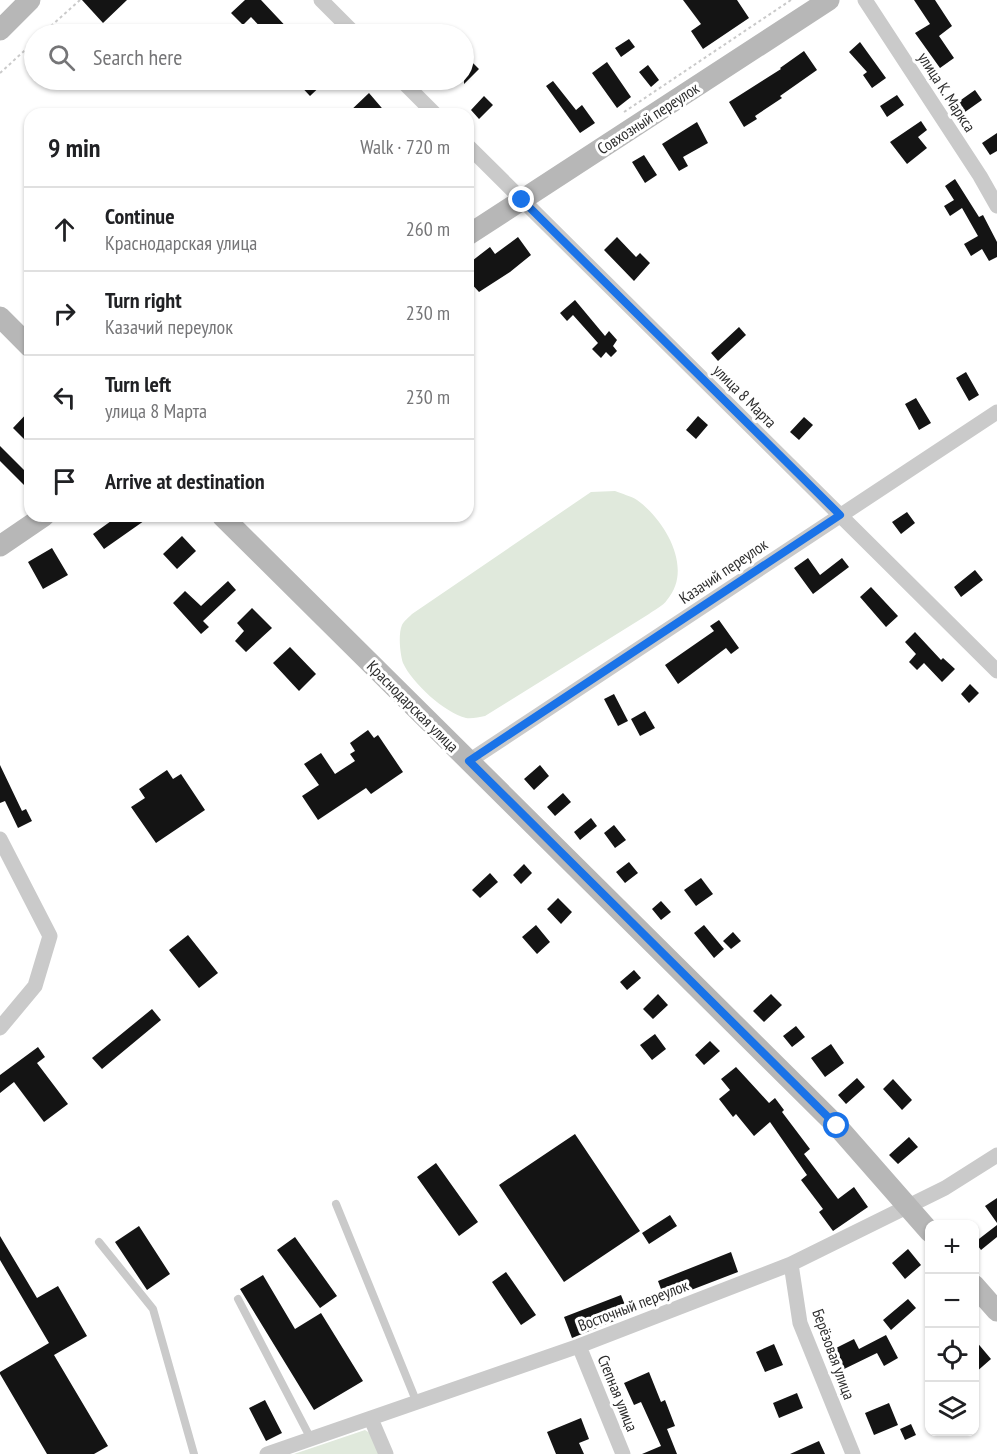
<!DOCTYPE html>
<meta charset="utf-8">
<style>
:root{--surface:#fff;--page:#f2f2f2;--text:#202124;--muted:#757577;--line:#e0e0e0}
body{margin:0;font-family:"PT Sans Narrow",sans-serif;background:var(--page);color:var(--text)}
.controls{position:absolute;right:18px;bottom:18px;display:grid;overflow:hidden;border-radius:12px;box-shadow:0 2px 4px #0004}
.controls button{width:54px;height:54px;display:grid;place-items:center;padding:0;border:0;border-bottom:2px solid var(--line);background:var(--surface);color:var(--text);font:30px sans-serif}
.stop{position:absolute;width:18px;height:18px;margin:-14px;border:4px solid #1a73e8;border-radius:50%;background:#fff}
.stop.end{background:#1a73e8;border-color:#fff;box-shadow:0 2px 6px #0008}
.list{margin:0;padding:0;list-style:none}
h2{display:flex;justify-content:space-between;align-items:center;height:78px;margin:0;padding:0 24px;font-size:26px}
h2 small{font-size:20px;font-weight:400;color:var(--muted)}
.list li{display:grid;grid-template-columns:39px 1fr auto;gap:18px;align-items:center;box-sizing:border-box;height:84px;padding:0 24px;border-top:2px solid var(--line)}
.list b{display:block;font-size:22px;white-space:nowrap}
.list p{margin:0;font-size:20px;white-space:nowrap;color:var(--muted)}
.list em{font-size:20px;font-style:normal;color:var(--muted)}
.icon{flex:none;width:33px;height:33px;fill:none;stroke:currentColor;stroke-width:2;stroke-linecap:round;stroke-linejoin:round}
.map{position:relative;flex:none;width:997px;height:1454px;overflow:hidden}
.search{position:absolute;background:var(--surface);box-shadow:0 2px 4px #0004;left:24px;top:24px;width:450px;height:66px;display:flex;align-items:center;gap:15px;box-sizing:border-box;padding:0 21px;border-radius:33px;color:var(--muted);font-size:22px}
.panel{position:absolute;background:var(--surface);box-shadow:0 2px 4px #0004;left:24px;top:108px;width:450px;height:414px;border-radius:18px}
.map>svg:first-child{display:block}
.green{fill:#e0e9dc}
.building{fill:#141414}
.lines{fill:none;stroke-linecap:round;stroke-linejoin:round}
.path{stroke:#cacaca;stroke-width:2;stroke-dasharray:3 3;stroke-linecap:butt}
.lane{stroke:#cacaca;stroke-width:8}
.street{stroke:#cacaca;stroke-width:15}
.secondary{stroke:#b7b7b7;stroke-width:21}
.route{stroke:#1a73e8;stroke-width:8}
.labels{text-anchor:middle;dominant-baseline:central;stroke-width:6;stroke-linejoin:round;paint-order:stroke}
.street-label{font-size:16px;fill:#2d2d2d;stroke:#fff}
</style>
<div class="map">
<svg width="997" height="1454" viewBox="0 0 997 1454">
<rect width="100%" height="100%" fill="#fff"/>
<path class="green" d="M615,491c7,3 16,5 22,9 28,20 57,69 30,100 -4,6 -13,10 -18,14l-164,102c-6,1 -13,3 -19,2 -21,-5 -54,-35 -63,-55 -3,-9 -5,-29 -1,-38 2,-4 7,-8 10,-11l179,-122z
M365,1430l8,5 8,19h-87z"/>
<path class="building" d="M82,0h45l-24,23z
M245,0h16l32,34h-26l-16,-17 -8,8 -12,-12z
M683,0h54l12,18 -46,31 -12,-18 10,-7z
M914,0h21l17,26 -13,10 15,22 -14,10 -25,-35 15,-9z
M629,39l6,8 -14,10 -6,-9z
M860,42l26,36 -14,10 -9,-13 4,-3 -18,-20z
M804,51l13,19 -37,26 2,2 -27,18 2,3 -13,8 -15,-25 52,-33 -1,-1z
M464,54l15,15 -15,15z
M607,62l24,35 -14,11 -25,-35z
M648,65l11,15 -8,7 -12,-15z
M295,80h32l-17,16z
M553,81l23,29 6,-5 13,18 -15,10 -34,-47z
M975,90l7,10 -17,12 -7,-10z
M369,93l18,21h-40z
M897,95l7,10 -17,12 -7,-11z
M484,96l9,9 -14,14 -8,-9z
M921,121l6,9 -9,7 9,11 -20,16 -17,-22z
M697,122l11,21 -25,14 5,9 -9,5 -17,-27z
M997,133v18l-7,4 -8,-12z
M644,155l13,20 -12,8 -13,-21z
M955,179l24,38 4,-2 14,27v15l-8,4 -7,-12 -11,7 -7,-12 14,-8 -16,-28 -12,8 -6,-10 10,-6 -9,-14z
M518,237l13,18 -21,17 -31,20 -11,-12v-16l22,-17 5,7z
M617,237l19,20 4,-4 10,10 -16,18 -30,-31z
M575,300l30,36 4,-5 8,9 -4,6 4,5 -6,6 -5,-5 -5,6 -9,-9 6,-6 -25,-28 -6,6 -7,-8z
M739,327l7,8 -28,26 -7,-8z
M966,372l13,23 -10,6 -13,-23z
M916,398l15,25 -12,7 -14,-26z
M30,410v35l-17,-17z
M698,416l10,9 -12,14 -10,-9z
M804,417l9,8 -14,15 -9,-8z
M0,446l30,30v15l-30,-30z
M907,512l8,11 -14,11 -9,-12z
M118,516h33l-47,33 -11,-15z
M182,536l14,15 -19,18 -14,-15z
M52,548l16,27 -25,14 -15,-27z
M808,558l12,17 22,-17 7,9 -36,27 -19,-26z
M975,570l8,10 -22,17 -7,-10z
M228,581l8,9 -33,31 6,6 -8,7 -28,-31 12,-12 16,15z
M871,587l27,29 -12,11 -26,-30z
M252,608l20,20 -26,24 -11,-11 9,-10 -7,-8z
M719,620l20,28 -8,6 -5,-6 -48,36 -13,-19 49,-34 -4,-5z
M915,632l26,28 2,-2 12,11 -13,13 -18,-19 -7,7 -8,-8 7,-8 -11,-12z
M290,647l26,27 -17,17 -26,-28z
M970,684l9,9 -10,10 -8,-9z
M614,694l14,27 -10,5 -14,-27z
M645,711l10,17 -15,8 -9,-17z
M368,730l6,8 4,-3 25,37 -32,22 -5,-6 -48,32 -16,-24 17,-11 -15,-21 17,-11 14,21 20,-13 -5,-7 5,-3 -5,-8z
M0,765l22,46 4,-2 6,12 -14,7 -13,-27 -5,2z
M540,765l9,11 -15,14 -10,-11z
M167,770l6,9 8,-5 24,36 -49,33 -25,-36 14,-9 -6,-9z
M563,793l8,9 -16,14 -8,-9z
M591,818l6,8 -17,14 -6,-8z
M614,825l12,15 -11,8 -11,-15z
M629,862l9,11 -13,10 -9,-11z
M524,864l8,9 -11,11 -8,-9z
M490,873l8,9 -18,16 -8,-8z
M701,878l12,16 -17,12 -12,-16z
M558,898l14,14 -11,12 -14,-15z
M661,901l10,11 -10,8 -9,-11z
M536,925l14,17 -13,12 -15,-17z
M704,925l20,24 -10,9 -20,-25z
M733,932l8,9 -10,8 -8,-8z
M188,935l30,38 -19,15 -30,-38z
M634,970l7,8 -14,12 -7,-8z
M658,994l10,11 -15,14 -10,-10z
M771,994l11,11 -18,17 -11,-11z
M152,1009l9,11 -59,49 -10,-11z
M796,1026l9,11 -13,10 -9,-11z
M655,1034l11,15 -14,11 -12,-15z
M710,1041l10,10 -16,14 -9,-10z
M831,1044l13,19 -19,14 -14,-19z
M38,1047l7,10 -8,6 31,41 -24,18 -30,-40 -14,11v-18z
M736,1067l33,36 6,-5 9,12 -2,2 28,37 -6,5 34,45 16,-12 14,20 -35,24 -14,-19 4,-3 -22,-29 6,-5 -37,-53 -16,14 -18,-22 -3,3 -14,-18 11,-9 -9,-11z
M857,1078l8,9 -19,17 -8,-9z
M893,1079l19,21 -10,10 -19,-21z
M575,1134l65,97 -76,51 -65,-97z
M909,1137l9,10 -20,17 -9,-9z
M436,1163l42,59 -19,14 -42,-59z
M997,1198v25l-12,-17z
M670,1215l7,11 -28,18 -7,-11z
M997,1225v12l-16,13 -6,-8z
M139,1226l31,48 -23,16 -32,-48z
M0,1236l37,62 21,-12 29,50 -33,19 54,91 -14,8h-47l-47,-80v-2l49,-29 -49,-83z
M295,1237l42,59 -17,12 -43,-58z
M908,1249l13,16 -16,14 -13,-16z
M731,1252l7,20 -73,28 -7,-19z
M506,1272l30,43 -15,10 -29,-43z
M263,1275l32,54 26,-16 42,68 -49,29 -74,-121z
M621,1295l8,20 -57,23 -8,-21z
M908,1299l8,9 -25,22 -8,-10z
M886,1335l12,23 -14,8 -7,-13 -35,17 -10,-20 22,-11 5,10z
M975,1340l16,19 -16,14z
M774,1344l9,21 -18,7 -9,-20z
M649,1372l12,30 4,-2 10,26 -8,3 10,25h-35l19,-8 -20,-44 -7,3 -10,-22z
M797,1393l6,15 -24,10 -6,-15z
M265,1400l17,33 -16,8 -17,-33z
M889,1403l9,22 -24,10 -9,-22z
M581,1418l8,21 -10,4 5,11h-28l-9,-22z
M911,1424l5,11 -11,5 -5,-11z
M819,1441l6,13h-35z"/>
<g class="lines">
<path class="path" d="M42,34l38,-34
M0,73l34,-31
M624,112l167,-112"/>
<path class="lane" d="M336,1204l81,199
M99,1242l54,67 41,145
M238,1299l73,140"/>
<path class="street" d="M321,0l34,34
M865,0l115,176 17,30
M401,80l34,34
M468,146l529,525
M469,761l528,-349
M0,839l50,97 -15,50 -35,42
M791,1264l9,59 53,131
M579,1346l44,108
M371,1419l15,35
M267,1454l312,-108 212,-82 154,-76 52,-33"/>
<path class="secondary" d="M0,30l30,-30
M468,235l361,-235
M0,317l30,30
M222,516l615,610 93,106
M0,546l44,-30
M974,1285l23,26"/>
</g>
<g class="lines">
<path class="route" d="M522,200l318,315 -371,246 368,365"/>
</g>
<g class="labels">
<g class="street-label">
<text transform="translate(947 92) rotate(57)">улица К. Маркса</text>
<text transform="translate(648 118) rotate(-33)">Совхозный переулок</text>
<text transform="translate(745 396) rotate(45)">улица 8 Марта</text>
<text transform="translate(723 571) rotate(-34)">Казачий переулок</text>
<text transform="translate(413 706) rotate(45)">Краснодарская улица</text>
<text transform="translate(633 1305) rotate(-21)">Восточный переулок</text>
<text transform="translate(834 1354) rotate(70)">Берёзовая улица</text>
<text transform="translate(618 1393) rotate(68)">Степная улица</text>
</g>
</g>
</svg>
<div class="controls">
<button>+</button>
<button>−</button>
<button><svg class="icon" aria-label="locate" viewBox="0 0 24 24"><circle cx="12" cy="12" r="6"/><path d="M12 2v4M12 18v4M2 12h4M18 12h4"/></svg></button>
<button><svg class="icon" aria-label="layers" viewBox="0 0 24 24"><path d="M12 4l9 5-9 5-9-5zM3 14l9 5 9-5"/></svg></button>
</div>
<div class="stop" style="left:837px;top:1126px"></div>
<div class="stop end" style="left:522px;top:200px"></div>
<div class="search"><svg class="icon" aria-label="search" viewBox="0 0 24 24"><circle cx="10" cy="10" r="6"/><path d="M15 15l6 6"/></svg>Search here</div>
<section class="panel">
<h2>9 min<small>Walk · 720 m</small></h2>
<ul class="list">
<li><svg class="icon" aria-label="ahead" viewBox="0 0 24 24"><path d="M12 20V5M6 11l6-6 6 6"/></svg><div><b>Continue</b><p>Краснодарская улица</p></div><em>260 m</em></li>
<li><svg class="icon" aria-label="right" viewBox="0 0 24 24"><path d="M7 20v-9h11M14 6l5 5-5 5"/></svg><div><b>Turn right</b><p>Казачий переулок</p></div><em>230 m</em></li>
<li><svg class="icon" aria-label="left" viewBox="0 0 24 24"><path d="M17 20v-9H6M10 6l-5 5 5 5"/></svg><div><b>Turn left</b><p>улица 8 Марта</p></div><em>230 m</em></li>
<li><svg class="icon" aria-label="arrive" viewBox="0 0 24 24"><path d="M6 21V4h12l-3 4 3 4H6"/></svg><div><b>Arrive at destination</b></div></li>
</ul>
</section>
</div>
